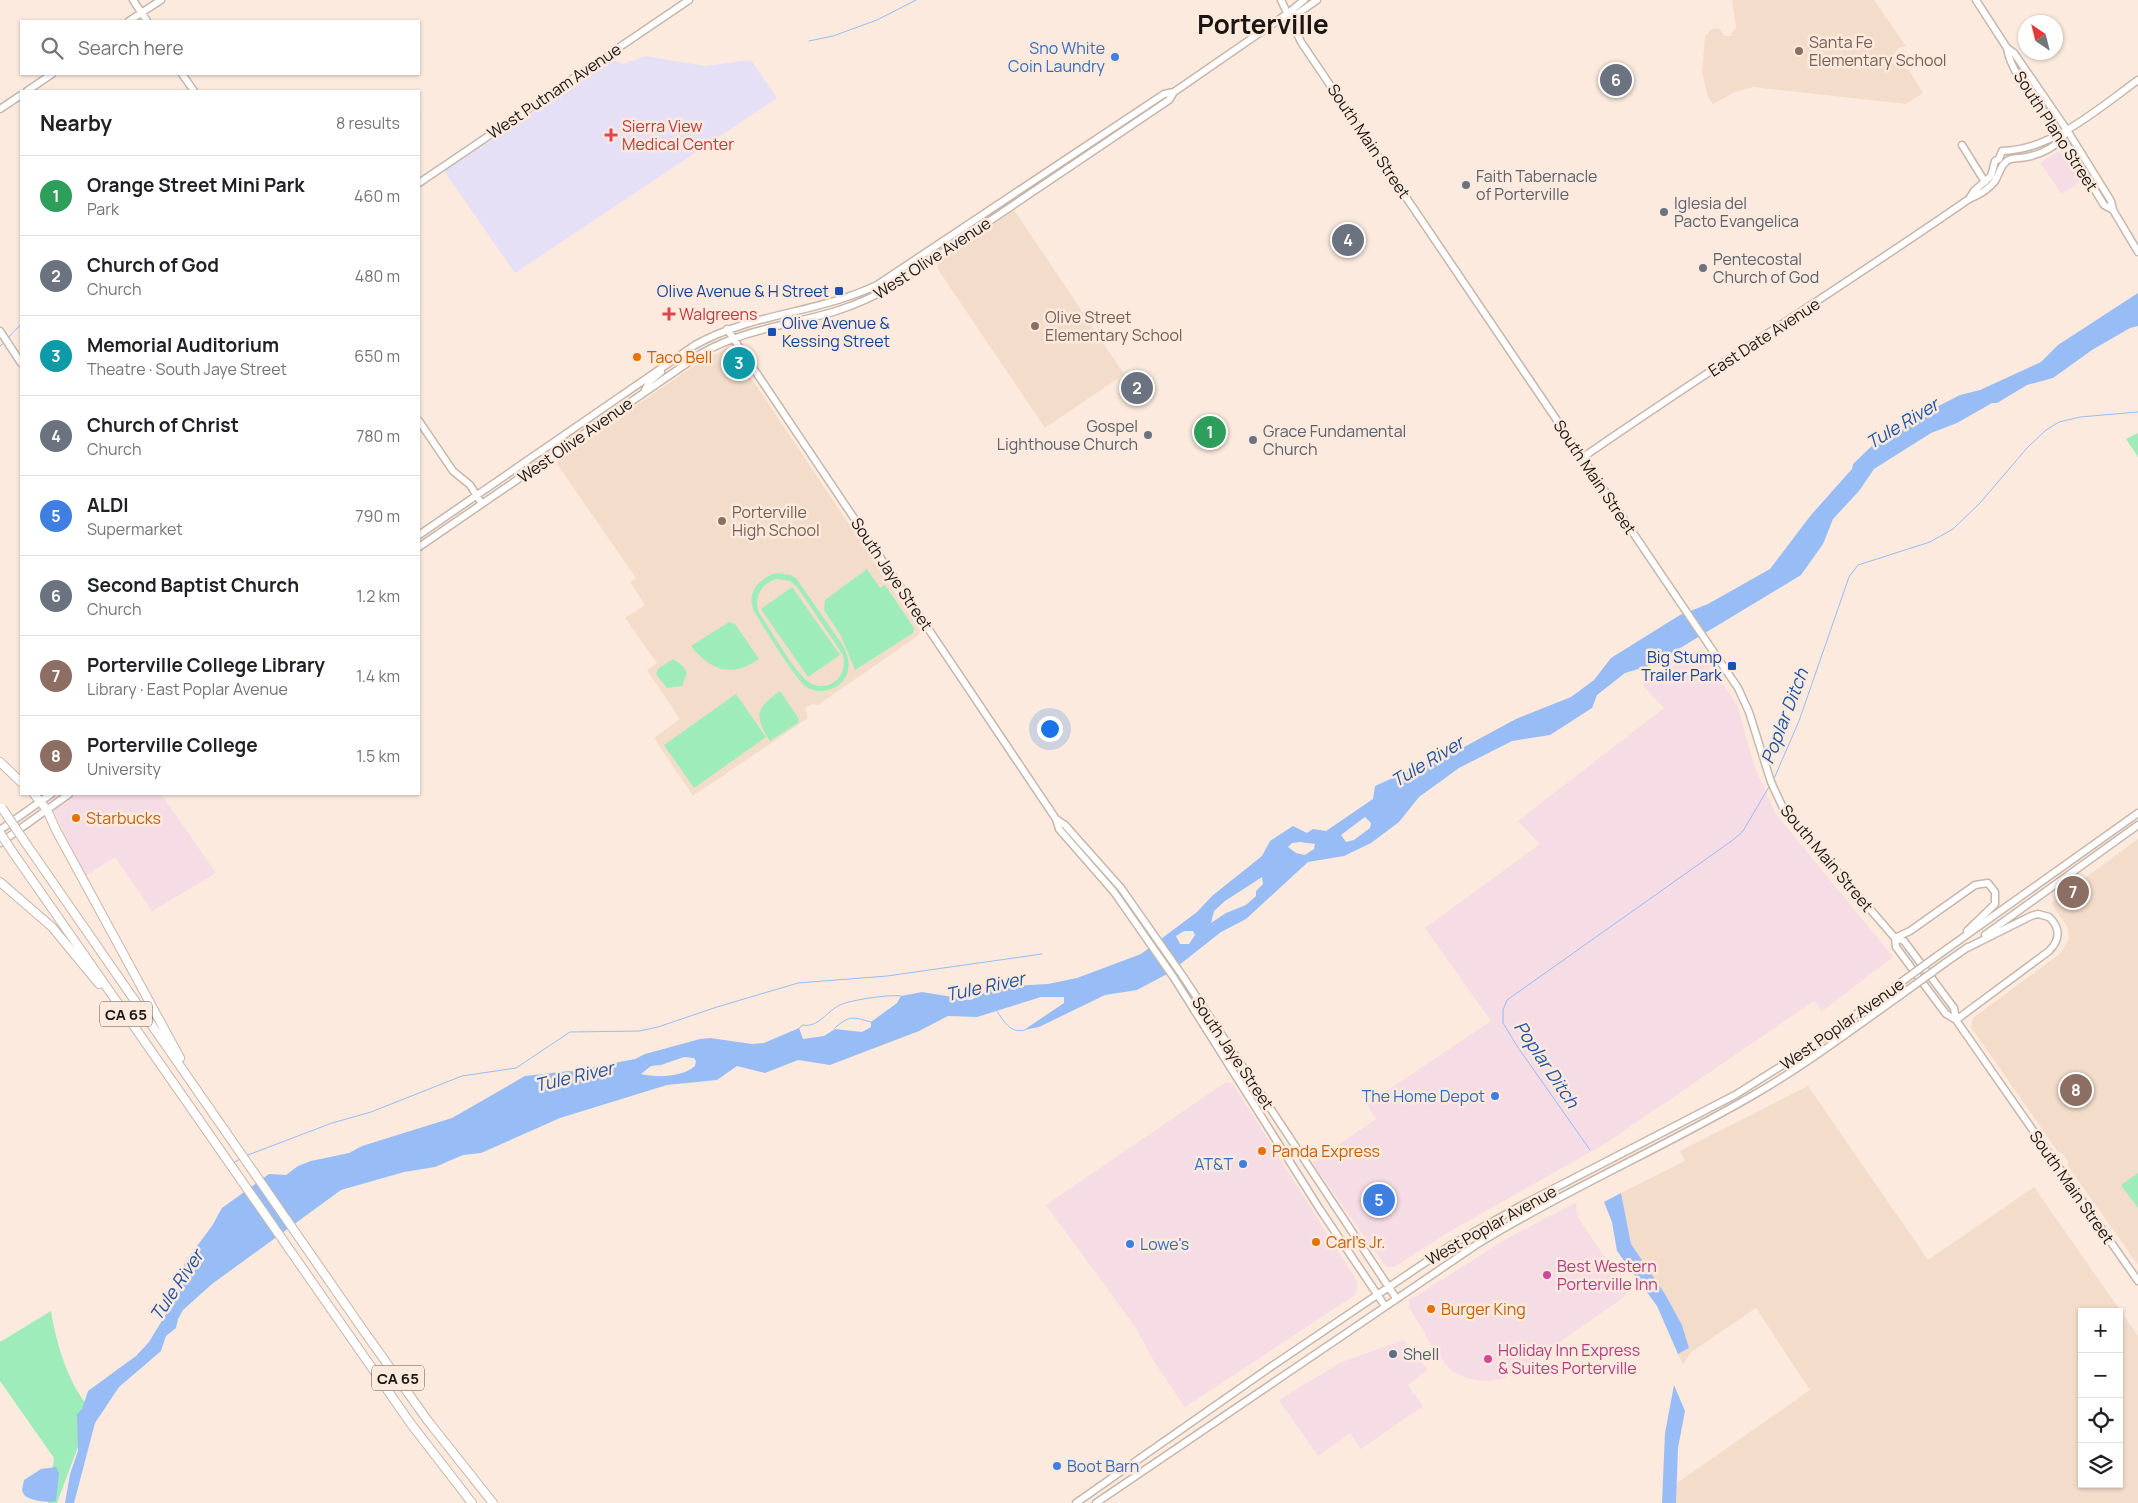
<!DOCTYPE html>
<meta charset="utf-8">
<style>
:root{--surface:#fff;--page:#f6f6f6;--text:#202124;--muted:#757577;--line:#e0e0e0;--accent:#ea580c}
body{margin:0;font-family:Manrope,sans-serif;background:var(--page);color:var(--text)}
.controls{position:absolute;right:15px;bottom:15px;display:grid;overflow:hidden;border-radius:0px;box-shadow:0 1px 4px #0004}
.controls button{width:45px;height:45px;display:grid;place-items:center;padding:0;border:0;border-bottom:1px solid var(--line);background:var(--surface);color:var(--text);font:25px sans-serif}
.compass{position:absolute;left:2018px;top:15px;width:45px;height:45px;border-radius:50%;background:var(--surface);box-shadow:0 1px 4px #0004;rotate:325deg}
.you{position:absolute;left:1049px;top:728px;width:18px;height:18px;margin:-12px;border:4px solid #fff;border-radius:50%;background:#1a73e8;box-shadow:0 0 0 8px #1a73e833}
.badge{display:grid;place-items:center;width:32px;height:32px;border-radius:50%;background:var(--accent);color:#fff;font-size:16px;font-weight:700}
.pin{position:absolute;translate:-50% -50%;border:2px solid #fff;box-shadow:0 1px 5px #0006}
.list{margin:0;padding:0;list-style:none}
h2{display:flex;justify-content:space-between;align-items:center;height:65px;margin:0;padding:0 20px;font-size:21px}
h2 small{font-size:16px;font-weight:400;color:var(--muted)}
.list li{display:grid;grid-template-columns:32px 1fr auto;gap:15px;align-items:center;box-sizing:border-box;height:80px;padding:0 20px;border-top:1px solid var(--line)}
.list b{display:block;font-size:19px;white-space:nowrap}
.list p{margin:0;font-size:16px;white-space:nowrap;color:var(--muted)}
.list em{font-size:16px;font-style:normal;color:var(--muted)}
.icon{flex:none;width:28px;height:28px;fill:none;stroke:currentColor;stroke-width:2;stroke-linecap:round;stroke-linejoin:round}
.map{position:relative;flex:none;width:2138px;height:1503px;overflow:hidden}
.search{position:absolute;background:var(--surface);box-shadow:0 1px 4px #0004;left:20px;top:20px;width:400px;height:55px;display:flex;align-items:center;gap:12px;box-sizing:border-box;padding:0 18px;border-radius:0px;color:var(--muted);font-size:19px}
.panel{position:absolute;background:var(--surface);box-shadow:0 1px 4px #0004;left:20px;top:90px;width:400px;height:705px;border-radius:0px}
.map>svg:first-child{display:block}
.commercial{fill:#f6dce4}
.built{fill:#f4dcca;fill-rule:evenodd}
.medical{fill:#e5e0f6}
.green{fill:#9eecb9;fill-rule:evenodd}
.water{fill:#98bcf6;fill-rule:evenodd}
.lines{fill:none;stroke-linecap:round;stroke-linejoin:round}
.stream{stroke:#98bcf6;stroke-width:1}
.secondary-casing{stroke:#c7b6aa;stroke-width:9}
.highway-casing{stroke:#c7b6aa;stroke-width:10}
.secondary{stroke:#fff;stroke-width:6}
.highway{stroke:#fff;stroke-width:8}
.secondary-bridge-casing{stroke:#c7b6aa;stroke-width:9;stroke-linecap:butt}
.highway-bridge-casing{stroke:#c7b6aa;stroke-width:10;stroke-linecap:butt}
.secondary-bridge{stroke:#fff;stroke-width:6}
.highway-bridge{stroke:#fff;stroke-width:8}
.education-dot{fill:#8d6e63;stroke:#fbeadd;stroke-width:2}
.shop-dot{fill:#3f7fe0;stroke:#fbeadd;stroke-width:2}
.health-dot{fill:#e0444e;stroke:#fbeadd;stroke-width:2}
.worship-dot{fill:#6b7280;stroke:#fbeadd;stroke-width:2}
.transit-dot{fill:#1a4fb4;stroke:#fbeadd;stroke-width:2}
.food-dot{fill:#e8710a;stroke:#fbeadd;stroke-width:2}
.hotel-dot{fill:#d1479c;stroke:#fbeadd;stroke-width:2}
.service-dot{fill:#5c6f8a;stroke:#fbeadd;stroke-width:2}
.labels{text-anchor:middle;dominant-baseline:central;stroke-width:5;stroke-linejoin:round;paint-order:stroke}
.shield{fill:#fbeadd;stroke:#5f564f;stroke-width:1}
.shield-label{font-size:15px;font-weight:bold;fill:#1c1612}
.education-label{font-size:16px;fill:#785e54;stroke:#fbeadd;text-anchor:start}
.shop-label{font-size:16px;fill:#366cbe;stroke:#fbeadd;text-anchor:end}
.street-label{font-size:16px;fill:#1c1612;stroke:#fbeadd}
.health-label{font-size:16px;fill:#be3a42;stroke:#fbeadd;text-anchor:start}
.worship-label{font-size:16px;fill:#5b616d;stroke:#fbeadd;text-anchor:start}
.transit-label{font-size:16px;fill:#164399;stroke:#fbeadd;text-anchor:end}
.food-label{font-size:16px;fill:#c56008;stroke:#fbeadd;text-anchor:start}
.hotel-label{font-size:16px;fill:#b23c85;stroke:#fbeadd;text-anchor:start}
.service-label{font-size:16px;fill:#4e5e75;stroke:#fbeadd;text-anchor:start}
.water-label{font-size:18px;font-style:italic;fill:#1f53a6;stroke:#fbeadd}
.town-label{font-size:26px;font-weight:bold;fill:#1c1612;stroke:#fbeadd}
</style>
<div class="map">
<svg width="2138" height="1503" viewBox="0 0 2138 1503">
<rect width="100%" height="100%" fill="#fbeadd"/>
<path class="commercial" d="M2057,152l9,2 16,26 -20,14 -22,-31z
M1700,650l37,55 18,63 21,46 117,143 -71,54 -8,-10 -208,142 -159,90 -53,34h-8l-74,-104 64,-44 -9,-15 124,-83 -66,-93 115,-84 -22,-23 146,-113 -22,-24z
M45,794h116l55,79 -64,38 -37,-54 -30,19z
M1226,1082l7,2 125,199 -3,12 -170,112 -30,-44 -19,-35 -90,-123z
M1577,1202l-1,8 3,9 46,68 1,5 -2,5 -103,72 -19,10 -16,2 -16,-2 -15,-6 -9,-8 -19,-26 -3,-8 -15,-23v-10h4l93,-59z
M1403,1340l25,30 -20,15 15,21 -62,43 -11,-16 -32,23 -39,-56 61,-37z"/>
<path class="built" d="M1732,0h142l32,46 -7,2 -5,5 -2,5 2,5 5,4 10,3 14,23 -17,11 -153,-17 -18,5 -22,12 -5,-7 -6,-25 3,-36 7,-7 5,-1 4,2 3,6h8l-1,-3 5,-5z
M1014,210l110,164 -79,54 -108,-160 2,-6z
M727,348h4l189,282 -1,5 -101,70 -6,-1 -7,4 3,10 -115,78 -39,-58 26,-19 -33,-49 10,-7 -32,-45 20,-13 -15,-23 6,-4 -79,-114 1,-5 128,-88z
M2138,839v426l-70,-99v-5l-6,-8 -4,-1 -87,-125 2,-9 88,-65 8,-14 -1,-11 -17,-25z
M1808,1086l120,174 106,-73 104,149v167h-462l1,-20 133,-93 -54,-82 -65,44 -8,13 -5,-11 11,-6 -7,-23 -17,-31 -34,-50 -10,-51 64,-32 -5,-10zM2082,1312h37v172h-37z"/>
<path class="medical" d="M645,56l60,10 46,-6 26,38 -262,175 -71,-102 168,-112 11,5z"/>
<path class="green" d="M1214,415l12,19 -21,14 -12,-19z
M2138,433v24l-12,-18z
M867,569l13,19 5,-3 29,43 -1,5 -58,37 -14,-34 -17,-26 1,-10z
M776,573l14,2 6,3 48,69c3,7 6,15 4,23 -3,19 -28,27 -43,16 -10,-8 -45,-64 -52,-77 -6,-18 7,-31 23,-36zM778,579l12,2 8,7 45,67c2,9 1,18 -6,25 -7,6 -17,8 -25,4 -15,-6 -42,-56 -53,-71 -6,-16 3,-31 19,-34z
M792,587l48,68 -32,22 -47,-68z
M729,622l6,2 24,35c-27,19 -48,12 -68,-13z
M673,659l10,7 4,7 -5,13 -15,2 -11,-14 2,-5z
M780,691l19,28 -1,4 -28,18c-16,-25 -15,-32 10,-50z
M736,694l30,43 -72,51 -30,-43z
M2138,1173v35l-17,-23z
M51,1311c5,31 16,69 36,94l-5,31 -25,67h-9l6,-45 -54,-77v-39z"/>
<path class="water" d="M2138,293v33l-8,2 -38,22 -39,28 -26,7 -30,18h-5l-35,20 -26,10 -57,36 -15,22 -26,28 -10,25 -22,31 -149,90 -27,8 -28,22 -5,13 -42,27 -38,6 -53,27 -40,29 -20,25 -28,21 -27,13 -36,6 -62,57 -25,13 -52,41 -32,17 -32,5 -66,32 -15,3 40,-27v-6h-23l-64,20 -29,-1 -29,15 -89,34 -32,-5 -33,13 -28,-7 -20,14 -50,5 -107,33 -79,35 -18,2 -28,12 -31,5 -63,18 -129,94 -29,26 -5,9 -2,9 -10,8 -5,15 -42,36 -24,36 -21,80h-9l5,-29 8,-23 -1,-37 5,-5 6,-18 48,-35 13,-14 28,-46 8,-34 27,-36 10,-18 47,-34 17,1 12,-9 13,-5 38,-8 13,-7 90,-28 73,-42 44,-5 9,1 10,-4 47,-9 10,-5 55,-15 10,-1 42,6 12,-1 35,-15 4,11 21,-3 11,-7 27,3 9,-5v-5l26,-19 4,-7 21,-4 49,8 24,-13 53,-3 29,-6 64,-24 56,-42 15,-16 50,-40 8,-15 23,-15 14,7 6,-4 13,2 47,-32 2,-13 53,-24 10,-1 78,-42 55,-22 23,-17 17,-22 69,-43 28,-11 62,-35 41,-54 41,-46 1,-5 23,-22 16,-5 31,-23 37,-19 20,-5 61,-28 17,-17zM1365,817l6,6 -1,5 -16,12 -8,2 -5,-7zM1300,842l15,2 -1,5 -9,6 -9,-2 -8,-6 4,-4zM1262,877l1,7 -7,7v5l-10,9 -20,8 -15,10 3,-12 11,-10zM1184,931h9l2,4 -6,9h-9l-4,-8zM684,1057l10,1 2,3 -1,5c-13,11 -37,12 -54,8l10,-8 10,-1z
M1621,1193l10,51 34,50 17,31 7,23 -11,6 -21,-48 -40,-55 -5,-29 -8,-20z
M1674,1385l11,26 -7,37 -2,55h-14l3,-70z
M56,1467l3,6 -3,28c-6,2 -23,0 -29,-4 -3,-1 -4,-4 -5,-7l2,-10 17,-11z"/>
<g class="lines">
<path class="stream" d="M809,41l24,-5 44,-16 39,-20
M419,114h1
M8,338l13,-14
M0,346l4,-3
M1773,781l26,-60 50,-144 9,-12 72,-23 23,-13 27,-26 47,-55 19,-18 13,-8 21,-5 58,-5
M996,1010c8,11 14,24 29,20
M835,1028c14,-13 18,-11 36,-6
M798,1029l5,-4c15,3 24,-14 37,-20 10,-5 51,-11 61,-9
M1590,1150l-73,-104 -14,-23v-13l4,-10 226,-160 10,-9 26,-44
M248,1155l84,-32 39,-11 91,-36 54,-8 54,-36 69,-1 19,-4 59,-20 81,-24 89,-7 155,-22
M233,1163l7,-4"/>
<g class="secondary-casing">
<path id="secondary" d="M133,0l14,21
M1281,0l20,42 437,646 11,24 22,70 13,28 111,128 9,3 50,67 2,12
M1976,0l31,48 7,5 53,77 44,71 2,9 25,42
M1287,14h10l20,-14
M129,21l32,-21
M2007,48c3,25 33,57 48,79 17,25 33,52 49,78l9,5
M182,74l12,17
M27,91l25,-17
M0,109l21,-14
M1962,145l23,37
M419,183l270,-183
M1969,199l5,-8 17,-15 4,-15 4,-2 3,-8c50,-1 96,-42 136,-71
M727,329l329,490 3,10 55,63 60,86 145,230 66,98
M0,331l21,32
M645,390l4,-8 12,-10
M419,421l34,50 17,14 12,19
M1582,458c128,-89 260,-171 387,-259 10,-4 20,-10 26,-18 5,-8 6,-19 16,-22 5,-1 11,-1 16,-2 15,-3 34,-12 40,-27
M419,535l276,-190c57,-32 124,-32 182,-60l287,-191 10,-2
M419,547l283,-194c41,-23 86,-28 131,-41 23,-7 45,-17 66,-30l270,-182 5,-8 113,-78 17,-14
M1056,819l9,6 56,63 61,87 214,323
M0,830l51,-36
M0,843l69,-49
M1985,935l153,-110
M1895,938l1,9 50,67 10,6 182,261
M1895,938l15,-7 65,-46 13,-2 7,9v12l-28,27
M1937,956l201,-143
M1945,963l23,-16
M1956,1020l93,-69c11,-11 12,-23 0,-34l-11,-3 -7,2 -66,33
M1076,1503l196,-137 179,-121 73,-41 211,-109 59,-37 99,-70
M1096,1503l380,-258c88,-54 184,-96 274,-148 51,-29 99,-65 148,-100"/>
</g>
<g class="highway-casing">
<path id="highway" d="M0,762l21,20
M34,794l13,16 9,20 124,228
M27,845l334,482 67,94 65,82
M14,854l397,570 61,79
M0,882l52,45 47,57"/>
</g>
<use href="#secondary" class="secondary"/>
<use href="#highway" class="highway"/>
<g class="secondary-bridge-casing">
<path id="secondary-bridge" d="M1893,988l44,-32
M1898,997l47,-34"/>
</g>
<g class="highway-bridge-casing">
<path id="highway-bridge" d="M2,808l25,37
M0,833l14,21"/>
</g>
<use href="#secondary-bridge" class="secondary-bridge"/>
<use href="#highway-bridge" class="highway-bridge"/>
</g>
<g class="education-dot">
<circle cx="1799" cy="51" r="5"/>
<circle cx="1035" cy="326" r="5"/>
<circle cx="722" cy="521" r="5"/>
</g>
<g class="shop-dot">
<circle cx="1115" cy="57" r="5"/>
<circle cx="1495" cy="1096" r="5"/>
<circle cx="1243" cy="1164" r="5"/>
<circle cx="1130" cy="1244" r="5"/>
<circle cx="1057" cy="1466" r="5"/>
</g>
<g class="health-dot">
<path d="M608.5 127.5h5v5h5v5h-5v5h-5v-5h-5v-5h5z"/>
<path d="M666.5 306.5h5v5h5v5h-5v5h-5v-5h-5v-5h5z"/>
</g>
<g class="worship-dot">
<circle cx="1466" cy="185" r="5"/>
<circle cx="1664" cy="212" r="5"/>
<circle cx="1703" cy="268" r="5"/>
<circle cx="1148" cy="435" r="5"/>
<circle cx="1253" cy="440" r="5"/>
</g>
<g class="transit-dot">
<rect x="834" y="286" width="10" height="10" rx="2.5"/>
<rect x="767" y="327" width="10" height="10" rx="2.5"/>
<rect x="1727" y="661" width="10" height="10" rx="2.5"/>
</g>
<g class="food-dot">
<circle cx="637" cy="357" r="5"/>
<circle cx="76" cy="818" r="5"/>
<circle cx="1262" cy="1151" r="5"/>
<circle cx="1316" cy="1242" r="5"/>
<circle cx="1431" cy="1309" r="5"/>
</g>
<g class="hotel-dot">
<circle cx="1547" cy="1275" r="5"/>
<circle cx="1488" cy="1359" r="5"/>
</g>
<circle class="service-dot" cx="1393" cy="1354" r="5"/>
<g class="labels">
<g class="shield">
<rect x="100" y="1001.5" width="52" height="25" rx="4"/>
<rect x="372" y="1365.5" width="52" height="25" rx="4"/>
</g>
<g class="shield-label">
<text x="126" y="1014">CA 65</text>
<text x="398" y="1378">CA 65</text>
</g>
<g class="education-label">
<text x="1809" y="42">Santa Fe<tspan x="1809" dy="18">Elementary School</tspan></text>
<text x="1045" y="317">Olive Street<tspan x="1045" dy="18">Elementary School</tspan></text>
<text x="732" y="512">Porterville<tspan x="732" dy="18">High School</tspan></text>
</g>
<g class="shop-label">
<text x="1105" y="48">Sno White<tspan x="1105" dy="18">Coin Laundry</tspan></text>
<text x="1485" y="1096">The Home Depot</text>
<text x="1233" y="1164">AT&amp;T</text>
<text x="1140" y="1244" text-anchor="start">Lowe's</text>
<text x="1067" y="1466" text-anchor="start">Boot Barn</text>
</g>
<g class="street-label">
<text transform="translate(554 91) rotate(-34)">West Putnam Avenue</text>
<text transform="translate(2056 131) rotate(57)">South Plano Street</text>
<text transform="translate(1369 141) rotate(56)">South Main Street</text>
<text transform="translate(932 258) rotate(-33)">West Olive Avenue</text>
<text transform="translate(1764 337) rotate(-33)">East Date Avenue</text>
<text transform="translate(575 440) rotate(-35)">West Olive Avenue</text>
<text transform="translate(1595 477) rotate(56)">South Main Street</text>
<text transform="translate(892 574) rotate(56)">South Jaye Street</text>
<text transform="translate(1827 858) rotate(50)">South Main Street</text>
<text transform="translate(1842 1024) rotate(-35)">West Poplar Avenue</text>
<text transform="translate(1233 1053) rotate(56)">South Jaye Street</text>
<text transform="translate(2072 1187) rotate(55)">South Main Street</text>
<text transform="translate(1491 1225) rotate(-29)">West Poplar Avenue</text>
</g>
<g class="health-label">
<text x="622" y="126">Sierra View<tspan x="622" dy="18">Medical Center</tspan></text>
<text x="679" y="314">Walgreens</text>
</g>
<g class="worship-label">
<text x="1476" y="176">Faith Tabernacle<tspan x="1476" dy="18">of Porterville</tspan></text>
<text x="1674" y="203">Iglesia del<tspan x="1674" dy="18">Pacto Evangelica</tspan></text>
<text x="1713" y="259">Pentecostal<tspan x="1713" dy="18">Church of God</tspan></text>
<text x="1138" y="426" text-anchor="end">Gospel<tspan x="1138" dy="18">Lighthouse Church</tspan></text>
<text x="1263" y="431">Grace Fundamental<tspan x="1263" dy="18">Church</tspan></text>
</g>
<g class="transit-label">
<text x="829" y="291">Olive Avenue &amp; H Street</text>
<text x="782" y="323" text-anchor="start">Olive Avenue &amp;<tspan x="782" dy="18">Kessing Street</tspan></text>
<text x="1722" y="657">Big Stump<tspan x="1722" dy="18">Trailer Park</tspan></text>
</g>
<g class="food-label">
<text x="647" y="357">Taco Bell</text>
<text x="86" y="818">Starbucks</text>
<text x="1272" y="1151">Panda Express</text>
<text x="1326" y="1242">Carl's Jr.</text>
<text x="1441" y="1309">Burger King</text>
</g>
<g class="hotel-label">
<text x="1557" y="1266">Best Western<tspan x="1557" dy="18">Porterville Inn</tspan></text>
<text x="1498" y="1350">Holiday Inn Express<tspan x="1498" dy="18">&amp; Suites Porterville</tspan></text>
</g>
<g class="service-label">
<text x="1403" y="1354">Shell</text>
</g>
<g class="water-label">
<text transform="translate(1902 423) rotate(-31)">Tule River</text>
<text transform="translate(1784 716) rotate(-69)">Poplar Ditch</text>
<text transform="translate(1427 761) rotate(-31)">Tule River</text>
<text transform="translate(985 986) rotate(-12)">Tule River</text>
<text transform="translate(1547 1064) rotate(56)">Poplar Ditch</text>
<text transform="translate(574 1076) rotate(-13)">Tule River</text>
<text transform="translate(176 1285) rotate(-56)">Tule River</text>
</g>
<g class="town-label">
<text x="1263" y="24">Porterville</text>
</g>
</g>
</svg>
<div class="controls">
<button>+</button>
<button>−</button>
<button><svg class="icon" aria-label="locate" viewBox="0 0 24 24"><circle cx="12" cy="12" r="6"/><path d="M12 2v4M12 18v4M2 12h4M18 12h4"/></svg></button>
<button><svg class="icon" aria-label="layers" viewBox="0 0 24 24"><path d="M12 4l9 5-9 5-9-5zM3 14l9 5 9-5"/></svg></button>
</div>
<svg class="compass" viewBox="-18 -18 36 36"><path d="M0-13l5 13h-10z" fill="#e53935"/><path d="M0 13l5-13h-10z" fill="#757577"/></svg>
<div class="you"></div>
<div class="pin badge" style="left:1210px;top:432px;background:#2e9e5b">1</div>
<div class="pin badge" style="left:1137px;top:388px;background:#6b7280">2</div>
<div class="pin badge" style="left:739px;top:363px;background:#0f9aa8">3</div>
<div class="pin badge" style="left:1348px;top:240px;background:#6b7280">4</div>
<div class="pin badge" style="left:1379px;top:1200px;background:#3f7fe0">5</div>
<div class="pin badge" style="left:1616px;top:80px;background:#6b7280">6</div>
<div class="pin badge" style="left:2073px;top:892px;background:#8d6e63">7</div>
<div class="pin badge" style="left:2076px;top:1090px;background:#8d6e63">8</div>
<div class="search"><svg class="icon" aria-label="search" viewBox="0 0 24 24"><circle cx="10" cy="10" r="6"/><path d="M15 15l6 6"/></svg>Search here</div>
<section class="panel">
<h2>Nearby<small>8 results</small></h2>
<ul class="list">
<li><span class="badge" style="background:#2e9e5b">1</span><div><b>Orange Street Mini Park</b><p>Park</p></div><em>460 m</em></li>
<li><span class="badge" style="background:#6b7280">2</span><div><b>Church of God</b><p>Church</p></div><em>480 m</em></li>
<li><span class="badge" style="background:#0f9aa8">3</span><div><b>Memorial Auditorium</b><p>Theatre · South Jaye Street</p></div><em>650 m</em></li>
<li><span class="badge" style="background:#6b7280">4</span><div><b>Church of Christ</b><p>Church</p></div><em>780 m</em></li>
<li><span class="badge" style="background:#3f7fe0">5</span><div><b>ALDI</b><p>Supermarket</p></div><em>790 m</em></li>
<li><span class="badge" style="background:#6b7280">6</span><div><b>Second Baptist Church</b><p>Church</p></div><em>1.2 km</em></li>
<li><span class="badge" style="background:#8d6e63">7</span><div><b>Porterville College Library</b><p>Library · East Poplar Avenue</p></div><em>1.4 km</em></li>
<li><span class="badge" style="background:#8d6e63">8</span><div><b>Porterville College</b><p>University</p></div><em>1.5 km</em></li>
</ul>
</section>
</div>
